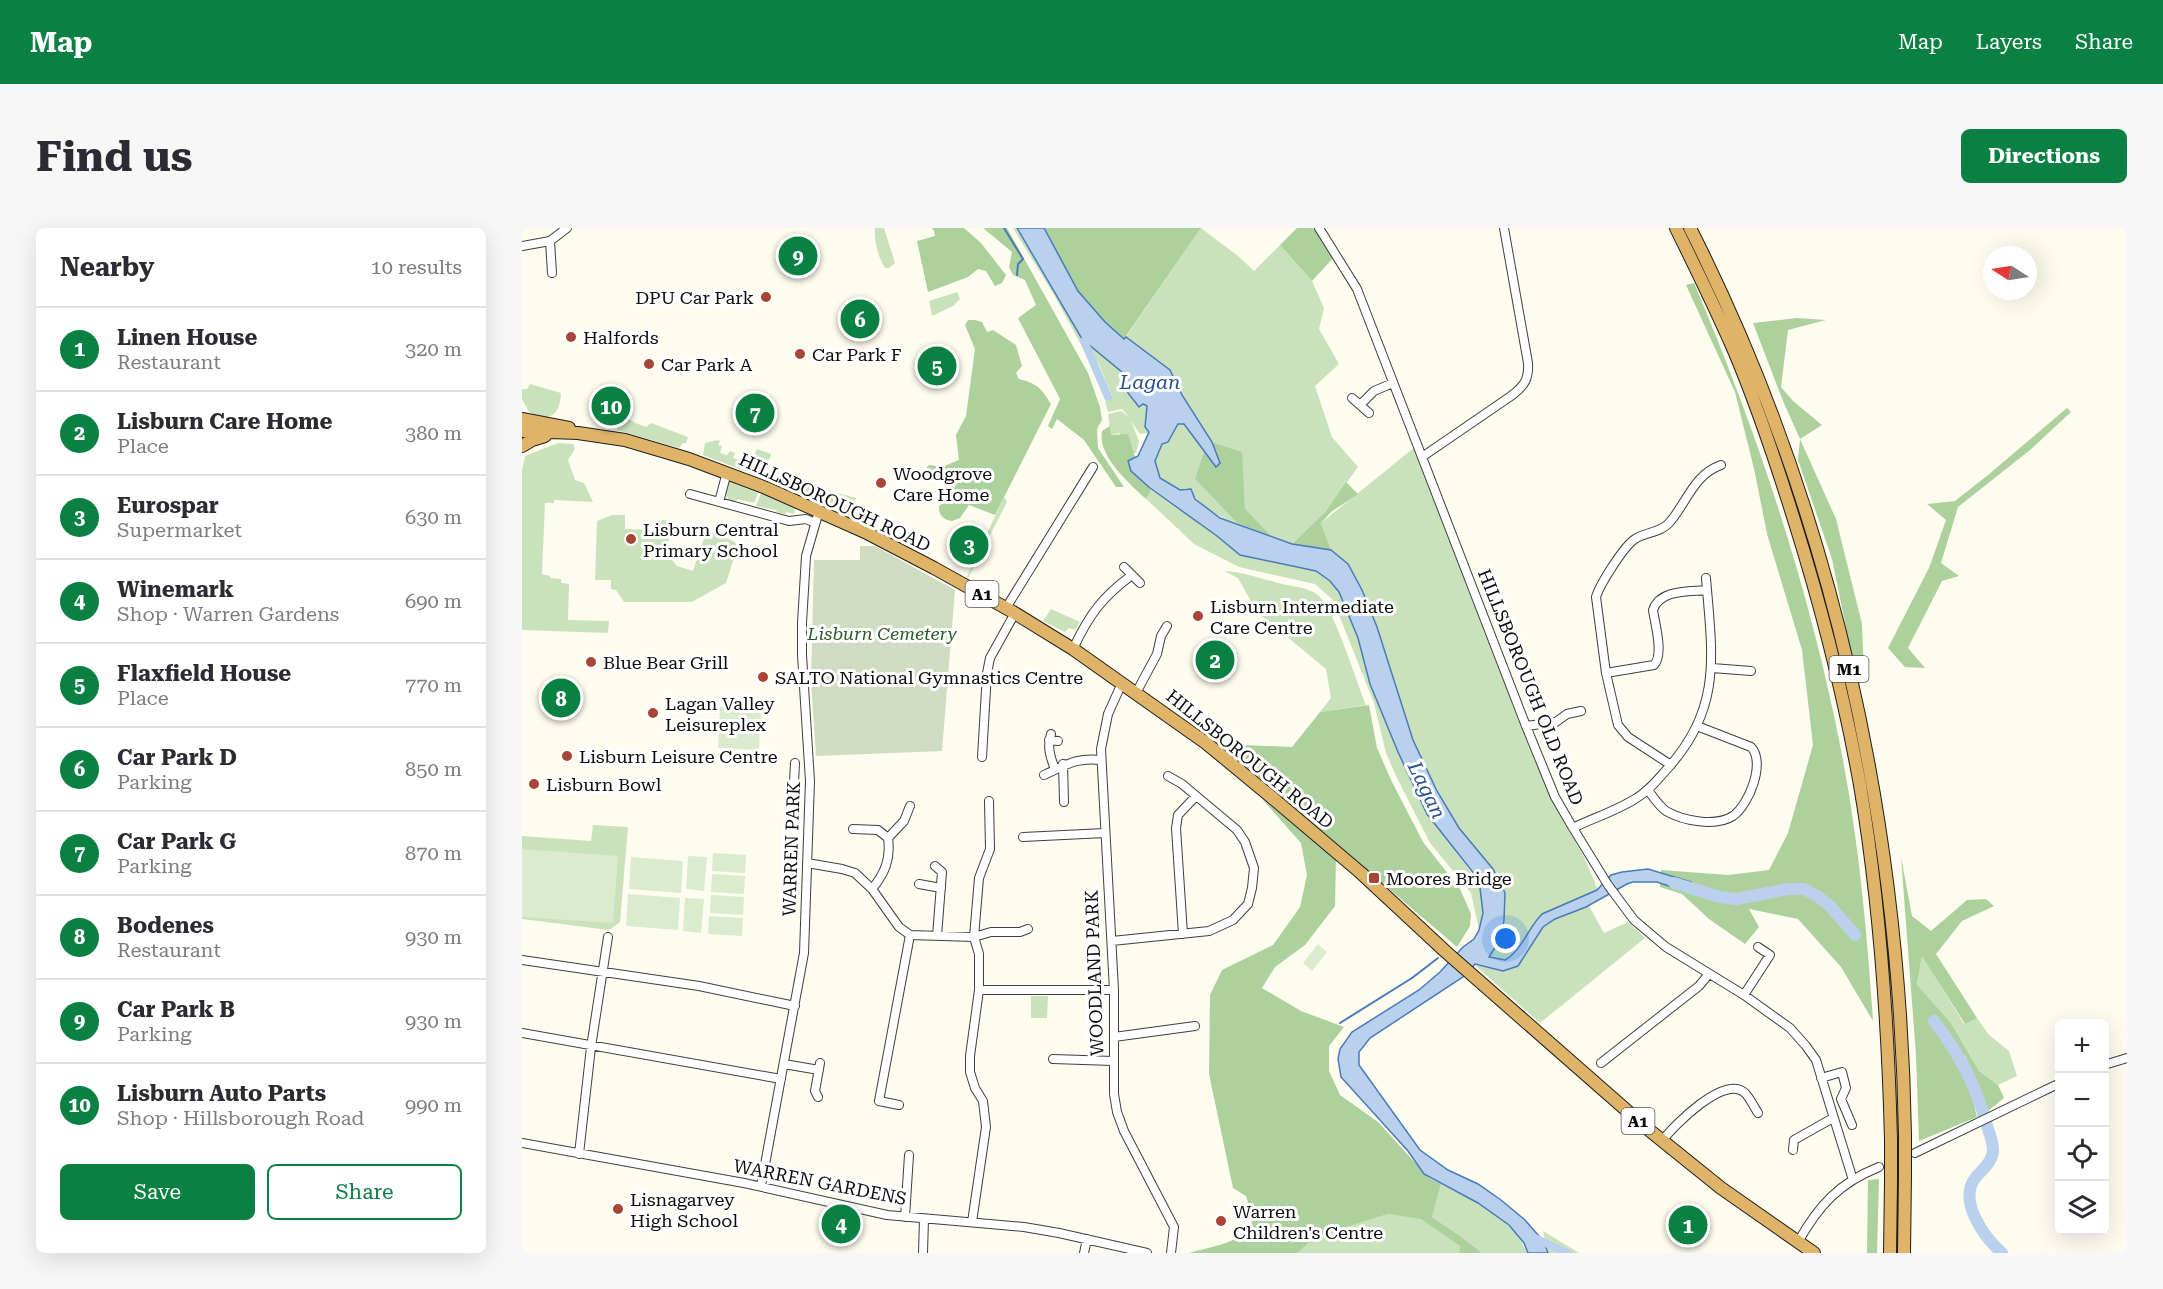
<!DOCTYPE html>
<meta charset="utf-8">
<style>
:root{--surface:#fff;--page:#f7f7f7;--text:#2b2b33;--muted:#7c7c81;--line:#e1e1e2;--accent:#0b8043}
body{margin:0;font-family:"Roboto Serif",serif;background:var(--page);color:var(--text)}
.controls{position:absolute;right:18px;bottom:18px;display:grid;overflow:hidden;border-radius:9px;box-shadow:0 6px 24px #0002}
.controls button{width:54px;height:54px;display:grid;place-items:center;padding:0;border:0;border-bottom:2px solid var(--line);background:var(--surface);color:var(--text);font:30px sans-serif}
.compass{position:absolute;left:1461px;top:18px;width:54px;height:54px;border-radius:50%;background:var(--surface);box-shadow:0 6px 24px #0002;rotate:282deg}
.you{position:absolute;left:984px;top:711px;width:21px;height:21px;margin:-15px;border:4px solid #fff;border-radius:50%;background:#1a73e8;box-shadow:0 0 0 9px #1a73e833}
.badge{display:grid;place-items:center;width:39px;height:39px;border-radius:50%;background:var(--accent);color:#fff;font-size:20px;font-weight:700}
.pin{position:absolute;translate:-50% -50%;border:3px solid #fff;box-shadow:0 2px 6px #0006}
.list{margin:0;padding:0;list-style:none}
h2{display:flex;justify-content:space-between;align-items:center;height:78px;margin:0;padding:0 24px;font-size:26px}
h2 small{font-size:20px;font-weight:400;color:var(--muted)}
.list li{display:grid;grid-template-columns:39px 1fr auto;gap:18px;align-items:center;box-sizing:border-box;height:84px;padding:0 24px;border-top:2px solid var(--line)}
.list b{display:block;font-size:22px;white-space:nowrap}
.list p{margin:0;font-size:20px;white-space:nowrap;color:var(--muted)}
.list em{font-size:20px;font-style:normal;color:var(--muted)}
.actions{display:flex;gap:12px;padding:18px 24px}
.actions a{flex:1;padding:14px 0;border:2px solid var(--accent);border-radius:9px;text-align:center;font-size:21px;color:var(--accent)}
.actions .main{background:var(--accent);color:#fff}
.icon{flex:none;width:33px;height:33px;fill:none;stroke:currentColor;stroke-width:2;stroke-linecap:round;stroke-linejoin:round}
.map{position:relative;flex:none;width:1605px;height:1025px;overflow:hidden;border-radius:9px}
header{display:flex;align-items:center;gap:36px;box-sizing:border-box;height:84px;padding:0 30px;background:var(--accent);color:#fff}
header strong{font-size:28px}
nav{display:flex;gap:33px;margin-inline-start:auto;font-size:21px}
.intro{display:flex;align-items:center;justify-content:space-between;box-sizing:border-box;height:144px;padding:0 36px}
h1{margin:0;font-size:42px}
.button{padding:15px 27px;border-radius:9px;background:var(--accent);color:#fff;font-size:21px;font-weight:700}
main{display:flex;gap:36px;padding:0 36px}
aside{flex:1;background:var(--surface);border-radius:9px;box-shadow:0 6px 24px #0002}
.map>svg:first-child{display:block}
.green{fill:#c9e2bc}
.forest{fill:#acd19d}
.cemetery{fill:#cfdcc2}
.pitch{fill:#dbebcd}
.water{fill:#b9d1ed;stroke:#4a7aba;stroke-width:1.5}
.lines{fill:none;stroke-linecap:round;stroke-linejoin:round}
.stream{stroke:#4a7aba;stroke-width:2}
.canal{stroke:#b9d1ed;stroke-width:8}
.river{stroke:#b9d1ed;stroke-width:12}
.minor-casing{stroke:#3f3f3f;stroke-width:10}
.highway-casing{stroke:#1d1d1d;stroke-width:14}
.minor{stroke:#fff;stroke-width:8}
.highway{stroke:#e0b468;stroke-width:12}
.highway-bridge-casing{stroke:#1d1d1d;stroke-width:14;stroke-linecap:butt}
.highway-bridge{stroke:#e0b468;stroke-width:12}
.poi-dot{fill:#a94537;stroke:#fff;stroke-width:2}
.labels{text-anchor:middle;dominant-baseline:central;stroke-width:6;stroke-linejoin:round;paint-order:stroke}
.shield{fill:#fff;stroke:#555;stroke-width:1.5}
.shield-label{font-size:16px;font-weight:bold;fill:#0c0c0c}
.poi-label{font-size:18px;fill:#0c0c0c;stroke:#fff;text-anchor:start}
.street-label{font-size:18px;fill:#0c0c0c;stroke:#fff}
.park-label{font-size:18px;font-style:italic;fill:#285b26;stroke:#fff}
.water-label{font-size:20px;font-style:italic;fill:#274f8d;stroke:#fff}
</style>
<header>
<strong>Map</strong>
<nav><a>Map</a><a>Layers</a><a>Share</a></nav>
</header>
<div class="intro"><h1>Find us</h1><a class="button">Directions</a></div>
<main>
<aside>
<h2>Nearby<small>10 results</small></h2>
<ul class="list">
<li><span class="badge">1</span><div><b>Linen House</b><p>Restaurant</p></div><em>320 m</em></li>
<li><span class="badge">2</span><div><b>Lisburn Care Home</b><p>Place</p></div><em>380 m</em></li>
<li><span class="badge">3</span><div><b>Eurospar</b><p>Supermarket</p></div><em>630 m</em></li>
<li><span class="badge">4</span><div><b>Winemark</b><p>Shop · Warren Gardens</p></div><em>690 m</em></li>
<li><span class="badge">5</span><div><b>Flaxfield House</b><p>Place</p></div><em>770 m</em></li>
<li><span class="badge">6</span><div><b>Car Park D</b><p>Parking</p></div><em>850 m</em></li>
<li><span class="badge">7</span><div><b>Car Park G</b><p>Parking</p></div><em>870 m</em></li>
<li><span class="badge">8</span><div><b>Bodenes</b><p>Restaurant</p></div><em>930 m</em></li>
<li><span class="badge">9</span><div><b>Car Park B</b><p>Parking</p></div><em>930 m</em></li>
<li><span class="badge">10</span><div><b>Lisburn Auto Parts</b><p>Shop · Hillsborough Road</p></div><em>990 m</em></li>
</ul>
<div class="actions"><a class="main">Save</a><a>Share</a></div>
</aside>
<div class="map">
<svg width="1605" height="1025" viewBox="0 0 1605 1025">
<rect width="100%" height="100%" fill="#fdfcee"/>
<path class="green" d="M353,0h9l11,35 -6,5h-4c-7,-11 -11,-27 -10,-40z
M491,0h4l65,111 40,33 5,14 20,19 -1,22 3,6 -9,1 -9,-13 8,20 -3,12h-2l-15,-20 -8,2 -3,-21 13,-3 8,6 -7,-8 -14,3 -3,-10 7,-6 -14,-34 -12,-8 -32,-59z
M679,0l37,28 16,15 26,-26 32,36 12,27 -5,21 20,35 -24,22 17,51 26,30 -32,44 -34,33 -20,-7 -27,-27 -4,-58 -29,-10 -30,-47 -12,-25 -44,-33z
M435,64l3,7 -7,7 -21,10 -3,-15z
M8,156l31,9c-1,22 -11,30 -32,19l-7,-13v-10h5z
M96,164c3,5 2,8 2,14 1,12 15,17 26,21l5,-4 37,14 -2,6h-3l-4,5 -62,-18z
M656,196h6l20,27 -9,28 42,44c-25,-8 -33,-17 -51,-35l-6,2 -20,-13 -5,-16 7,-17 6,-2z
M195,212l3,1 -2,4 4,1 -2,7 7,2 3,-4 5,2 -2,5 17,6 7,-15 14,5v2l-12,19h-4l-52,-20 2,-12z
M36,215l15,1 2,5 -7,11 7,20 9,3 9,19 -39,-2v3h-9l-3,71 8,2v2l11,1v4l8,1 -1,36 41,1 -1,12 -86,-3v-160l3,-14z
M893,219l111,292 30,68 28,50 14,33 -56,24c-17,16 -24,56 -53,43l4,-88 -34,-41 -29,-51 -17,-37 -36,-113 -15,-37 -14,-26 -17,-14 -10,-27z
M264,245l41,15 -1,2 30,8 -5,10 14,6 -3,6 -86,-37v-6l8,2z
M205,253l31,12 -4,10 -17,-4 -2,5 -8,-2 1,-5 -5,-1z
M629,262l28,20 140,60 17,15 13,23 13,35 15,59 49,110 56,75 1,25 -4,18 -8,-37 -41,-50 -34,-67 -10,-23 -12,-50 -41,-103 -18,-16 -76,-17 -45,-23 -53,-50z
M239,265l34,15 -1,6 -7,-2 -2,2 -8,-2 -1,-2 -20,-4z
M482,269l3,5 -39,76 -1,-1z
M90,287h13v14l26,1v5l5,1v-6h4l2,-10 13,1 -10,31 12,14 16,5 14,-41 26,11 5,4 -12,38 -34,19h-68l-8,-12 -5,-1v-9h-16l2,-59z
M702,343c19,1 35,7 54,12 14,4 28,3 40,12 16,13 39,88 48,110l-46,7 11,-14 -5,-29 -69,-57 -19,-34z
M529,381l29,13 -5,8 -6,-2 -4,4 -22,-11z
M71,597l35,2 -8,95 -11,8 -87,-11v-83l69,5z
M1067,678l15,27 24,-11 17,16 -105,85 -63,-56 4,-3 22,7 15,-5 25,-39 12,-8z
M1400,727l42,69 13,-6 12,17 20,16 8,25 -19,9 -19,-14 -28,-48 -34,-37z
M509,768h17l-1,22h-16z
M919,956c33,17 71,32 86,69h-45l-19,-15 -31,-21z
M866,986l32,4 41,28 -2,7h-161l17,-16z
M1021,1003l36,22h-31z"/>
<path class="forest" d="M410,0h32l17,15 25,32 -4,8 -7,3 -9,-15 -8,-2 -10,8 -40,15 -11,-51 18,-5 -1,-5z
M461,0h24l81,145 12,34 2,13 -5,9 1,19 26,39h-8l-32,-47 -27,-21 -5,10 -4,-3 12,-27 -42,-81 18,-13 -11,-25 -12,-5 -4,-8 3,-15z
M522,0h157l-77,111 -19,-17 -27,-31z
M775,0h18l20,28 -23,25 -32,-36z
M1172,55c64,151 117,310 148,472 17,88 25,177 31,266l-32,-54 -43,-48 -49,-10 10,18 -14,17 -36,-25 -27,-25 -22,-7 1,-17 67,5 41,-5 19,-37 25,-88 -11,-95 -35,-116 -12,-61 -20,-81 -49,-107z
M1275,90l29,2 -38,10 -7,57 12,14 29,24 -22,14 36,80 26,105 2,51 -13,-23 -19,-93 -34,-99 2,-21 -17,-38 -30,-78z
M446,92h7l7,2 5,10 6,-2 23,15 6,21 -6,7 3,6c19,5 22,9 32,25l-56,111 -26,-10 -9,13 -8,3c-8,-1 -14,-6 -13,-15l9,-8 9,-15 -32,-14 4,-4 13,2 17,-7 -3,-25 10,-19 9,-67 -10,-24z
M1545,180l4,4 -41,38 -72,57 -17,56 18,13 -17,5 -34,67 17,20 -20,-1 -17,-19 41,-80 17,-48 -19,-16 28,-3 33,-26z
M588,198l1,9 17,-1 7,23 2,18 14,15 -5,9c-16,-15 -49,-43 -44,-68z
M690,214l30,10 3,57 27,28 -35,-14 -42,-44 9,-28 11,15 5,-3z
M824,254l12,12 -27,18 -10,11 10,27 -39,-6 34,-33z
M847,477l8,43 15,34 31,60 37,47 11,25 -1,12 -13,21 -237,-203 72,3 28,-35z
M740,571l74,58 -1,49 -30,39 -30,22 -13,21 39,23 43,16 -15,19v25l11,24 38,27 51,56 12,6 -9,33 31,21 19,15h-23l1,-7 -39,-27 -33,-5 -73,23 -17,16h-109c23,-7 54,-9 64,-33l-7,-24 -13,-8 -24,-114 1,-79 12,-25 51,-25 27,-38 7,-32 -6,-32z
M1379,629l11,59 19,15 36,-31 19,-1 8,7 -32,15 -26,33 41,64 -12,6 -43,-68 -5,29 34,38 28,48 19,14 6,13 -16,13 -23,-56 -6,7 14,38 4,17 -58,24 -3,-86z
M1357,951l-2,74h-10l1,-73z"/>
<path class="cemetery" d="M338,318h15l80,44 -13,161 -126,5 -5,-74 3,-122h46z"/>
<path class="pitch" d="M198,479l41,2 -2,41 -41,-2z
M0,621l96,7 -5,67 -91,-6z
M191,625l33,2 -1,18 -33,-2z
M166,628l19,1 -3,34 -18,-2z
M109,629l52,4 -2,32 -52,-4z
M190,646l33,2 -1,18 -33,-2z
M106,666l52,4 -2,32 -52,-4z
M189,667l33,2 -1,18 -33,-2z
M163,670l19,1 -3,34 -18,-2z
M187,688l34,2 -1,18 -34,-2z
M796,716l9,8 -15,19 -9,-8z"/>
<path class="water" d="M495,0h27l34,63 27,31 19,17 2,-2 44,33 12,25 30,47 8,21 -4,4 -32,-43h-6l-10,18 -6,2 -7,17 5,17 20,12 11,-1 4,10 25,19 72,26 39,6 17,14 14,26 15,37 36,113 24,51 22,37 34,41 12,24 -1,27 -3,18 -12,19 16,3c17,-10 23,-32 37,-46l55,-24 14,-15 11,-3 26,-3 43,13 -4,10 -30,-10h-24l-6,2 -41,23 -31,12 -12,8 -25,39 -15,5 -28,-7 -12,13 -93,61 -11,14v13l61,85 28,20 30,14 23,16 24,20 19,22 4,11h-20l-4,-10 -15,-18 -31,-22 -54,-29 -16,-23 -67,-74 -3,-18 2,-10 12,-17 67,-42 21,-18 23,-25 11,-8 5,-9 4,-17 -4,-33 -52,-66 -29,-62 -28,-68 -12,-46 -19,-46 -9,-11 -14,-10 -76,-16 -23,-19 -67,-48 -19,-17 -3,-10 10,-5 11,-24 -4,-5 2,-21 -4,-2 -4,3 -11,-14 -5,-20 -41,-34z"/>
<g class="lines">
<path class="stream" d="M482,0l19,31 -5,5 -1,11
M818,795l72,-45 26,-20"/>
<path class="canal" d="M562,113l24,56
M1013,1010l32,15"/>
<path class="river" d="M1152,655l46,14 16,2 52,-10h16l13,7 13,10 25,29
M1412,793c24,31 42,63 52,102 3,9 7,18 7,27 0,11 -10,19 -17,27 -19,23 8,60 26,76"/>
<g class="minor-casing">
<path id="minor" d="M797,0l38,61 169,437 29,71 18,31 35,57 26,35 32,27 78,48 46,33 16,18 10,14 37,120
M28,13l2,32
M0,18l28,-5 17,-13
M830,170l8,7 14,-14 19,-8
M838,177l9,8
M900,229l89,-61c13,-10 18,-16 17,-33l-24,-135
M168,266l99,27 17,-2 9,4
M197,274l8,-30
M602,339l16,16
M484,380l87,-141
M551,421c16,-34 29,-52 59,-74
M1190,440l39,3
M1084,445l48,-8c10,-10 1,-41 -1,-55 7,-21 36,-18 54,-20
M600,455l-14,31 -7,35 13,241v104l3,18 7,19 50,96 -3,26
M614,465l21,-39 4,-18 6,-10
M1004,498l30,-4 11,-8 14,-3
M529,506c-4,12 -1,23 4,35
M527,512l9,1
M460,529l5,-84 3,-15 25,-45
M541,536l1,38
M1149,537l-43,-28 -10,-12 -12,-52 -10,-76c4,-13 28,-51 39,-58 10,-7 25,-6 34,-16 18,-20 24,-48 52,-58
M522,547c22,-10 32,-18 57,-15
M1126,562c6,8 11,16 18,21 17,10 50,16 67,5 16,-11 33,-54 18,-69l-54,-21
M271,572l2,-37
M1051,600c20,-10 43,-17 62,-29 14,-8 23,-20 33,-31 55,-61 44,-115 38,-190
M331,601l25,1 10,8c3,21 -3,35 -16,51
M501,609l82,-4
M366,610l16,-17 6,-15
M285,635l35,6 13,4 17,16 27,38 11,8 64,2 17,-5h29l8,-3
M413,638l7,6 -5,64
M397,656l22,4
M661,706l-7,-106 2,-13 18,-19
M590,713l97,-10 24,-11 15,-16 4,-16 2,-20 -9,-26 -8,-12 -55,-46 -14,-8
M0,732l177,26 96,20
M457,762h135
M1222,767l26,-40 -12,-8
M0,805l259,46
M592,809l81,-11
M531,831l60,2
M1079,835l98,-77 9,-11
M262,836l35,6
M1582,837l23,-7
M1299,850l21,-6 4,16 -5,11 11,26
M296,869l-3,-6 5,-28
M377,877l-20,-4 31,-166
M1140,913c12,-16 63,-67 83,-48 5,5 9,14 13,20
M0,915l222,40 143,32 137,12 35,6 88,20
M1271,922l1,-10 39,-22
M1393,925l145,-70
M57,926l12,-107 17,-110
M239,958l43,-233 6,-172 -8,-126v-32l4,-67 13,-45
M383,989l4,-62
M450,994l14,-95 -3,-26 -8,-13 -5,-16v-16l9,-66v-36l-5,-17 5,-59 11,-29 -1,-48
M1276,1014c21,-37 41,-59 81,-75
M401,1025l1,-34
M562,1025l3,-14"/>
</g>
<g class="highway-casing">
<path id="highway" d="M1154,0c20,41 41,83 59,125 23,55 42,112 60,170 27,86 49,173 65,262 20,118 28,236 31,355
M1168,0c142,280 210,594 215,907
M0,191l47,9
M0,203l56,2 47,7 64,19 77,29 99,44 69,36 79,44 60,37 133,94 63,52 92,78 85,79 203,178 72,58 93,65
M0,218l10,-6 13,-4
M1368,1025l1,-72
M1382,1025l1,-78"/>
</g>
<use href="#minor" class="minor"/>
<use href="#highway" class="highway"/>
<g class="highway-bridge-casing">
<path id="highway-bridge" d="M1383,907v40
M1369,912v41"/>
</g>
<use href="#highway-bridge" class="highway-bridge"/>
</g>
<g class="poi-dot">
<circle cx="244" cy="69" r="6"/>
<circle cx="49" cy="109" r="6"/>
<circle cx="278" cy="126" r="6"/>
<circle cx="127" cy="136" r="6"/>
<circle cx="359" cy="255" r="6"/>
<circle cx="109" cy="311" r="6"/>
<circle cx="676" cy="388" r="6"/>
<circle cx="69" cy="434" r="6"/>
<circle cx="241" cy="449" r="6"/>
<circle cx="131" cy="485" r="6"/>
<circle cx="45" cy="528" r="6"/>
<circle cx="12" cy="556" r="6"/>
<rect x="846" y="644" width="12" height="12" rx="3"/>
<circle cx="96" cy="981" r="6"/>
<circle cx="699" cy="993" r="6"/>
</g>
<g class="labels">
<g class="shield">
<rect x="443.5" y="353" width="33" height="26" rx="4.5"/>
<rect x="1307.5" y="428" width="39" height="26" rx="4.5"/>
<rect x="1099.5" y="880" width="33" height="26" rx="4.5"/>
</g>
<g class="shield-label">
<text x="460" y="366">A1</text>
<text x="1327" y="441">M1</text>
<text x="1116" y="893">A1</text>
</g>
<g class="poi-label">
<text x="232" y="69" text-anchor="end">DPU Car Park</text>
<text x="61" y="109">Halfords</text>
<text x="290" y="126">Car Park F</text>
<text x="139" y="136">Car Park A</text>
<text x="371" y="245">Woodgrove<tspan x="371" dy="21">Care Home</tspan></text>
<text x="121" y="301">Lisburn Central<tspan x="121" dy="21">Primary School</tspan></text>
<text x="688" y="378">Lisburn Intermediate<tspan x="688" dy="21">Care Centre</tspan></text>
<text x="81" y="434">Blue Bear Grill</text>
<text x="253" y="449">SALTO National Gymnastics Centre</text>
<text x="143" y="475">Lagan Valley<tspan x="143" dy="21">Leisureplex</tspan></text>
<text x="57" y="528">Lisburn Leisure Centre</text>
<text x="24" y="556">Lisburn Bowl</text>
<text x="864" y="650">Moores Bridge</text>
<text x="108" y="971">Lisnagarvey<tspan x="108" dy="21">High School</tspan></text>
<text x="711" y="983">Warren<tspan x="711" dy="21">Children's Centre</tspan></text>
</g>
<g class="street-label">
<text transform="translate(313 274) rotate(25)">HILLSBOROUGH ROAD</text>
<text transform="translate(1009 459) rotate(68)">HILLSBOROUGH OLD ROAD</text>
<text transform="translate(728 531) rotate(39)">HILLSBOROUGH ROAD</text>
<text transform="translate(269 621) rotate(-88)">WARREN PARK</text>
<text transform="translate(572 745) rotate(-92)">WOODLAND PARK</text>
<text transform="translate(298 954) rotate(11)">WARREN GARDENS</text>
</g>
<g class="park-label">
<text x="360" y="405">Lisburn Cemetery</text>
</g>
<g class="water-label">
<text x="628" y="154">Lagan</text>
<text transform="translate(905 562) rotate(64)">Lagan</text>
</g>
</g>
</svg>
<div class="controls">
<button>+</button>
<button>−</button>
<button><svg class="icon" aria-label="locate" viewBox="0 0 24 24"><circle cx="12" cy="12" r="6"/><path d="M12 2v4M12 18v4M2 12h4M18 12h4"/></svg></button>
<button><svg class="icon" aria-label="layers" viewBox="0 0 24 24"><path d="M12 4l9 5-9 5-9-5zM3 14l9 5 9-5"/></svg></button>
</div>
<svg class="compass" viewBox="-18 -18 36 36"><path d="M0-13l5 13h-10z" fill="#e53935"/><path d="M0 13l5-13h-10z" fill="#7c7c81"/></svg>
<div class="you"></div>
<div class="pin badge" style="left:1166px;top:997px">1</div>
<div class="pin badge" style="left:693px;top:432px">2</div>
<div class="pin badge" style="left:447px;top:317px">3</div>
<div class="pin badge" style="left:319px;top:996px">4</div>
<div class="pin badge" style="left:415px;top:138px">5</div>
<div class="pin badge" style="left:338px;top:91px">6</div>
<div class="pin badge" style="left:233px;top:185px">7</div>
<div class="pin badge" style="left:39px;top:470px">8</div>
<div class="pin badge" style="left:276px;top:28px">9</div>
<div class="pin badge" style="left:89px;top:178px">10</div>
</div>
</main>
